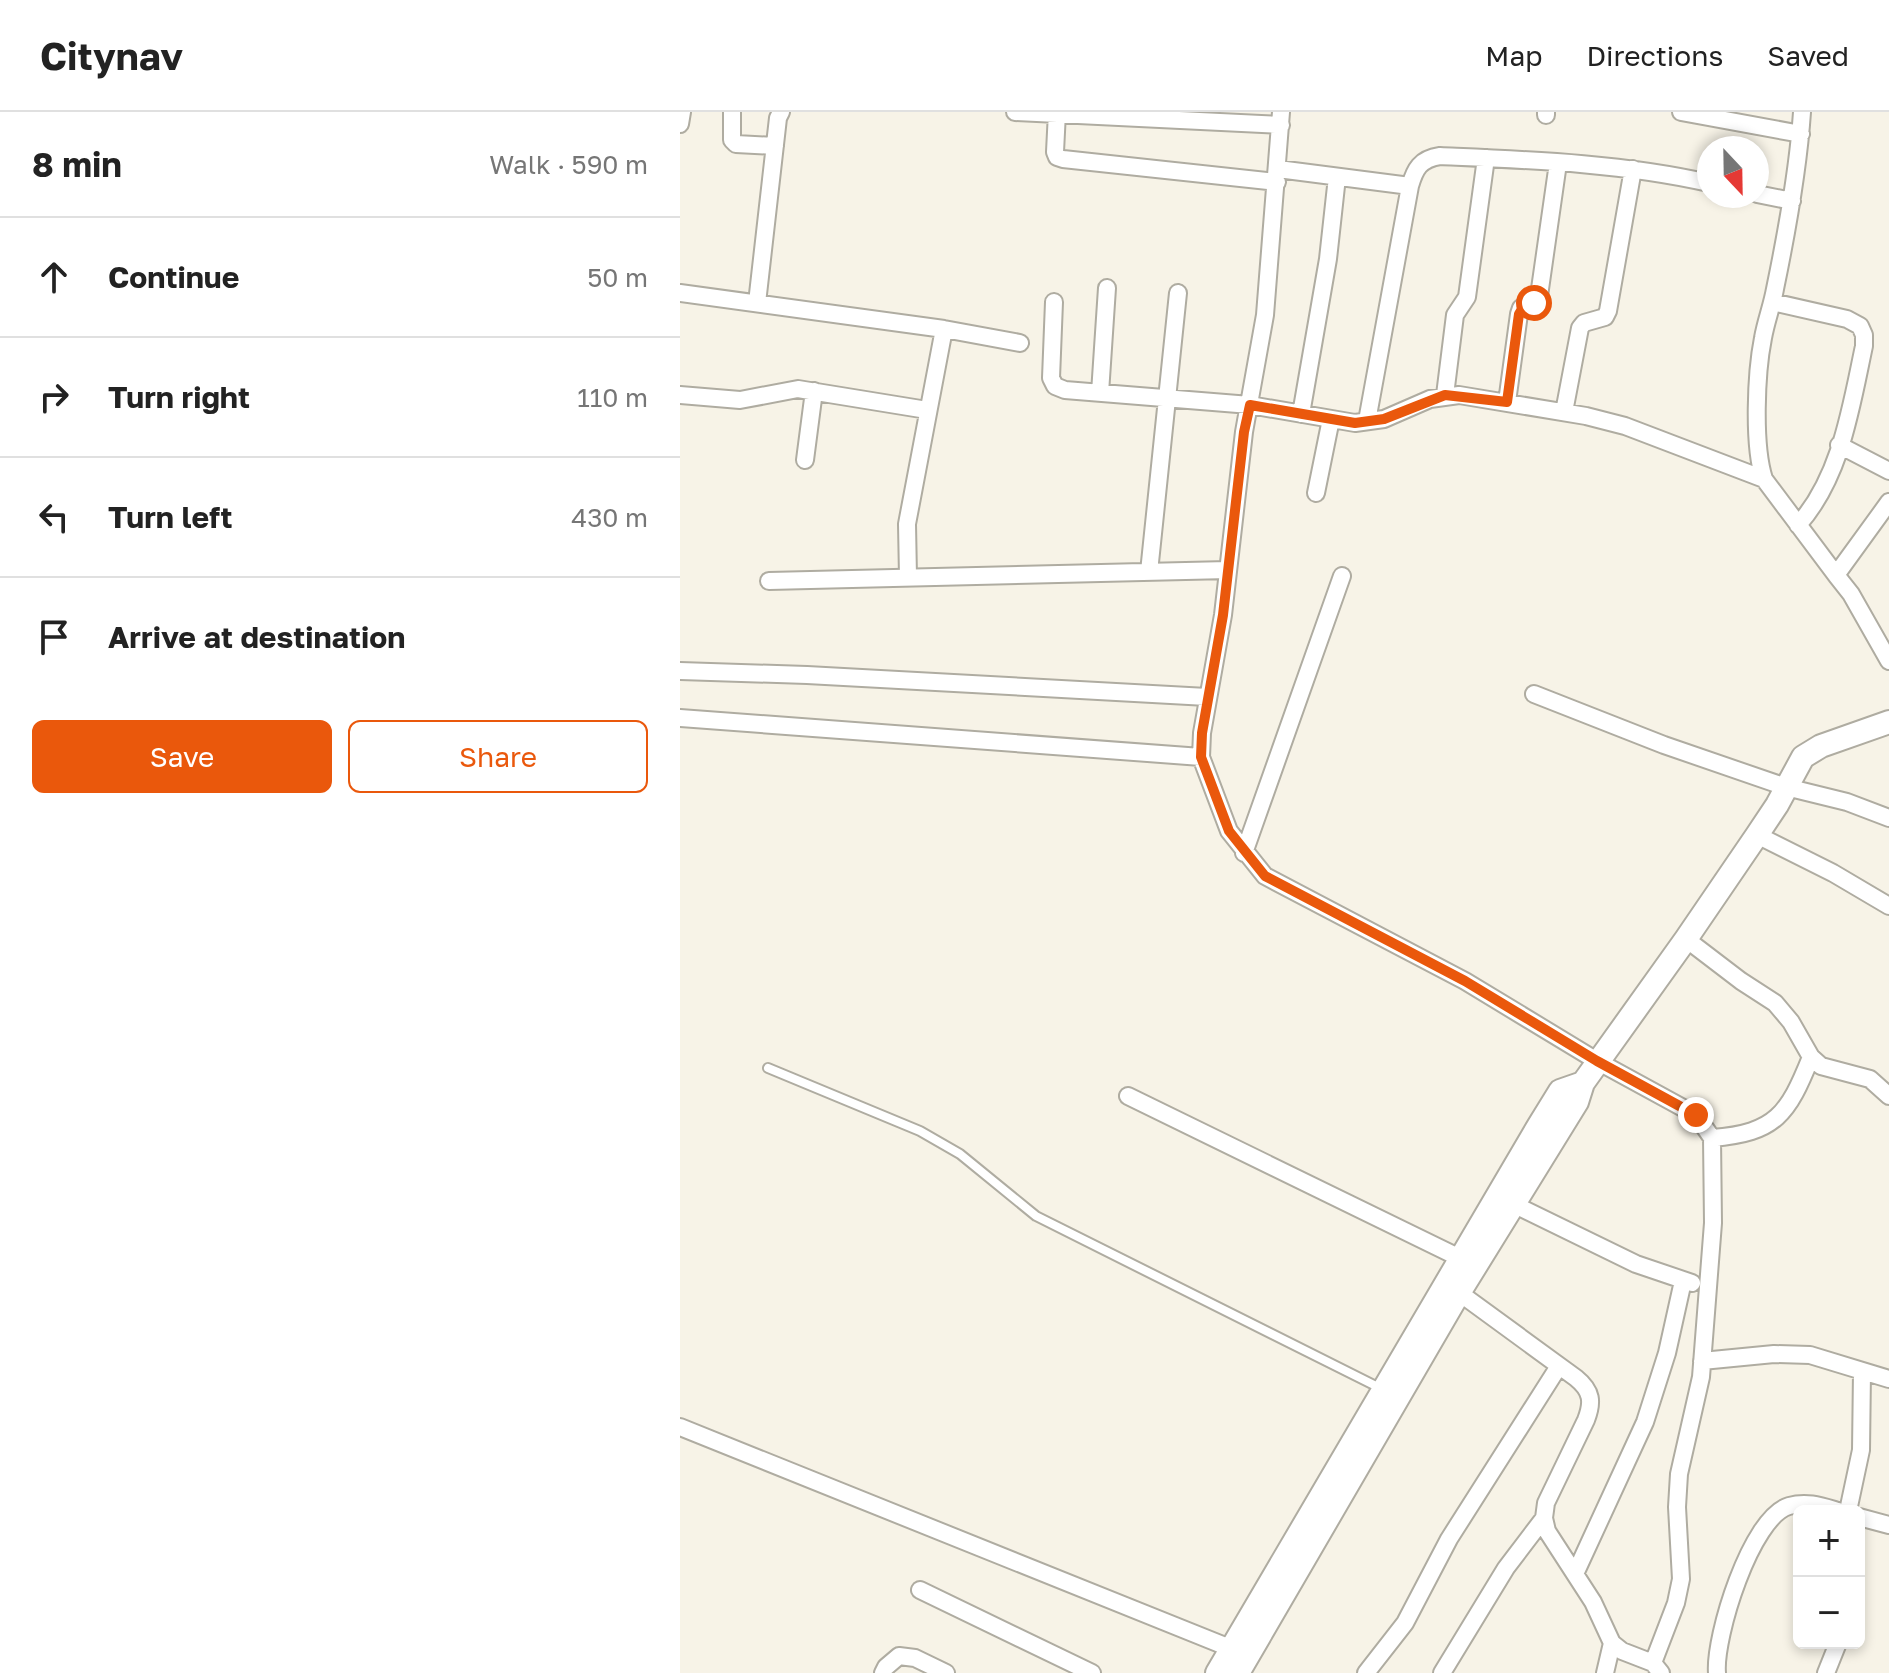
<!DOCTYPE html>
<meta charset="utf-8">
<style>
:root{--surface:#fff;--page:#f6f6f6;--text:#222;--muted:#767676;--line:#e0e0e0;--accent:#ea580c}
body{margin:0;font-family:"Golos Text",sans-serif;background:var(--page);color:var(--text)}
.controls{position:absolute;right:24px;bottom:24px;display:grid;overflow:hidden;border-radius:12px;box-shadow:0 4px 12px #0003}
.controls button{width:72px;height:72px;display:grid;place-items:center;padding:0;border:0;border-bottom:2px solid var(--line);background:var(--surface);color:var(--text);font:40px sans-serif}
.compass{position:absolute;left:1017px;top:24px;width:72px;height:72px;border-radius:50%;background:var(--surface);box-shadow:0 4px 12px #0003;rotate:158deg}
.stop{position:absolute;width:24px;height:24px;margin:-18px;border:6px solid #ea580c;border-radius:50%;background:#fff}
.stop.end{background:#ea580c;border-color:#fff;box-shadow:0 2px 8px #0008}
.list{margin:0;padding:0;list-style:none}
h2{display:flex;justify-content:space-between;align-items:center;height:104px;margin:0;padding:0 32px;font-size:34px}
h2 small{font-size:26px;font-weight:400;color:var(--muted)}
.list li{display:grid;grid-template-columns:52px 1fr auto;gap:24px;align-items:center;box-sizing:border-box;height:120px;padding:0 32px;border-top:2px solid var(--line)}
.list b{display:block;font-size:30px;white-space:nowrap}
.list em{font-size:26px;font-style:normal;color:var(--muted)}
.actions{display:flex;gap:16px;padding:24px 32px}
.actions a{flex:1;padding:18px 0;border:2px solid var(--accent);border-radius:12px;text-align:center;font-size:28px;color:var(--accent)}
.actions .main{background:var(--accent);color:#fff}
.icon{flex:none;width:44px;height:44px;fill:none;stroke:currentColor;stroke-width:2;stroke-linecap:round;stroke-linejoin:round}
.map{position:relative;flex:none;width:1209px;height:1561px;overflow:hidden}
header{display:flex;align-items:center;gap:48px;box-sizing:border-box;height:112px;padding:0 40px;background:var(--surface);border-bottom:2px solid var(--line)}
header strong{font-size:38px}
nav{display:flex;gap:44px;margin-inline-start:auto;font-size:28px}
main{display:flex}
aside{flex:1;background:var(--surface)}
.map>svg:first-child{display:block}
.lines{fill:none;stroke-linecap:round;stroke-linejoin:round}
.lane-casing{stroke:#afaca1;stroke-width:12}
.street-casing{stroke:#afaca1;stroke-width:20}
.secondary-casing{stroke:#afaca1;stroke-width:26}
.lane{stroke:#fff;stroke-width:8}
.street{stroke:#fff;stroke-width:16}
.secondary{stroke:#fff;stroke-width:22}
.route{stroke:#ea580c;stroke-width:10}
</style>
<header>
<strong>Citynav</strong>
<nav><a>Map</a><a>Directions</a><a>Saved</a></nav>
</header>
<main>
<aside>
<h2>8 min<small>Walk · 590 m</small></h2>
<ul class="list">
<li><svg class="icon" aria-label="ahead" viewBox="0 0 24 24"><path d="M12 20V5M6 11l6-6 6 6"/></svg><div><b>Continue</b></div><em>50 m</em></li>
<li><svg class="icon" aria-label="right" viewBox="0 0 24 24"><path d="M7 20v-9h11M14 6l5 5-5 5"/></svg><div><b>Turn right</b></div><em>110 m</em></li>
<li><svg class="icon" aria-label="left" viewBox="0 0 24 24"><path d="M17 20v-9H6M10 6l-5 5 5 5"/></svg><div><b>Turn left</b></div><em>430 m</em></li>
<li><svg class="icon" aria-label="arrive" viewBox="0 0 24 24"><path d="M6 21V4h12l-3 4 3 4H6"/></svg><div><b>Arrive at destination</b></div></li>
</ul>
<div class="actions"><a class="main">Save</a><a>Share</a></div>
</aside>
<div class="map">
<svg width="1209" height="1561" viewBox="0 0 1209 1561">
<rect width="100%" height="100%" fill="#f7f3e7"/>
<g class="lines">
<g class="lane-casing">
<path id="lane" d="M88,956l152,63 40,23 76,62 344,172"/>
</g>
<g class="street-casing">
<path id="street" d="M52,0v28l4,4 39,2
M335,0l266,13
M377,0l-2,40 2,5 6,2 214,23
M601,0l-16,203 -21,117 -21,183 -21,118 -1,24 28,74 36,45 200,105 132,80 99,54 16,23 1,85 -12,154 -22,97 -2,33 4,72 -5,24 -23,60
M1001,0l120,22
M1122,0c-4,60 -15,119 -27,177 -3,17 -9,32 -12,49 -7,35 -10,107 1,141l72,96
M866,3v-3
M0,12l2,-12
M598,57l132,17
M1077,82l35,7
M0,181l264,36 76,14
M374,190l-3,76 4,8 10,4 185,15 105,18 29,-4 46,-20 29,-4 127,21 39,10 139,53
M1092,190l75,17 13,7 4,9v11c-13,61 -23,131 -66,179
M77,191l21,-185 3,-6
M420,281l7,-105
M0,283l60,5 58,-11 129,21
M765,283l10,-80 12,-18 19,-139
M827,290l12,-88 2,-6 13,-5 5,-7 19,-133
M884,300l16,-84 4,-5 21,-6 3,-6 25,-142
M621,302l27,-155 9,-82
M687,309l43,-235c5,-17 10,-27 30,-30 89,4 181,7 269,27
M1159,333l50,26
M125,348l9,-69
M636,381l15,-74
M1209,390l-53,73 15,19 38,67
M469,460l29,-279
M228,465l-1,-53 37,-195
M89,469l459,-11
M0,559l127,4 400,22
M854,582l130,51 122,42 61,15 42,16
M0,606l521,39
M1077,723l76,38 56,33
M564,741l98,-277
M1006,827l55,42 34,22 16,19 20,35 10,9 49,13 19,17
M448,984l332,162
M1032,1026c64,-5 76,-24 99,-81
M825,1088l131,64 56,19
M770,1174l126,92c16,13 17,24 10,42l-40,83 -2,15 3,13 46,71 19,41 10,8 31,12 8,10
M1022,1249l72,-7 36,1 79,24
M0,1315l560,225
M1168,1399l13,-61 1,-78
M1179,1405l30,8
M895,1462l70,-152 22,-69 16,-72
M240,1478l172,83
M203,1561l3,-6 13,-11 16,2 31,15
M686,1561l39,-50 44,-84 110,-173
M762,1561l64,-105 38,-50
M925,1561l7,-30
M1037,1561c-3,-36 34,-156 72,-167 18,-5 32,0 49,5
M1146,1561l12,-30"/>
</g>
<g class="secondary-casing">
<path id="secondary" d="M537,1561l322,-548 21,-34 23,-8
M558,1561l221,-380 118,-191 6,-19 103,-144 71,-104 20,-30 26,-48 18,-11 68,-24"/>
</g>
<use href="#lane" class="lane"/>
<use href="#street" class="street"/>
<use href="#secondary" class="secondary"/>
</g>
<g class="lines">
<path class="route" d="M854,191l-9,1 -6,10 -12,88 -62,-7 -61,24 -29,4 -105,-18 -6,27 -21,183 -21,118 -1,24 28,74 36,45 200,105 132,80 99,54"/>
</g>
</svg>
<div class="controls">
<button>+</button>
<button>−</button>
</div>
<svg class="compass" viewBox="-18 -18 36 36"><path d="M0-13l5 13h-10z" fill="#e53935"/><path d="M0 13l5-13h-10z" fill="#767676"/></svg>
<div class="stop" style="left:854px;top:191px"></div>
<div class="stop end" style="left:1016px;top:1003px"></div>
</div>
</main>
